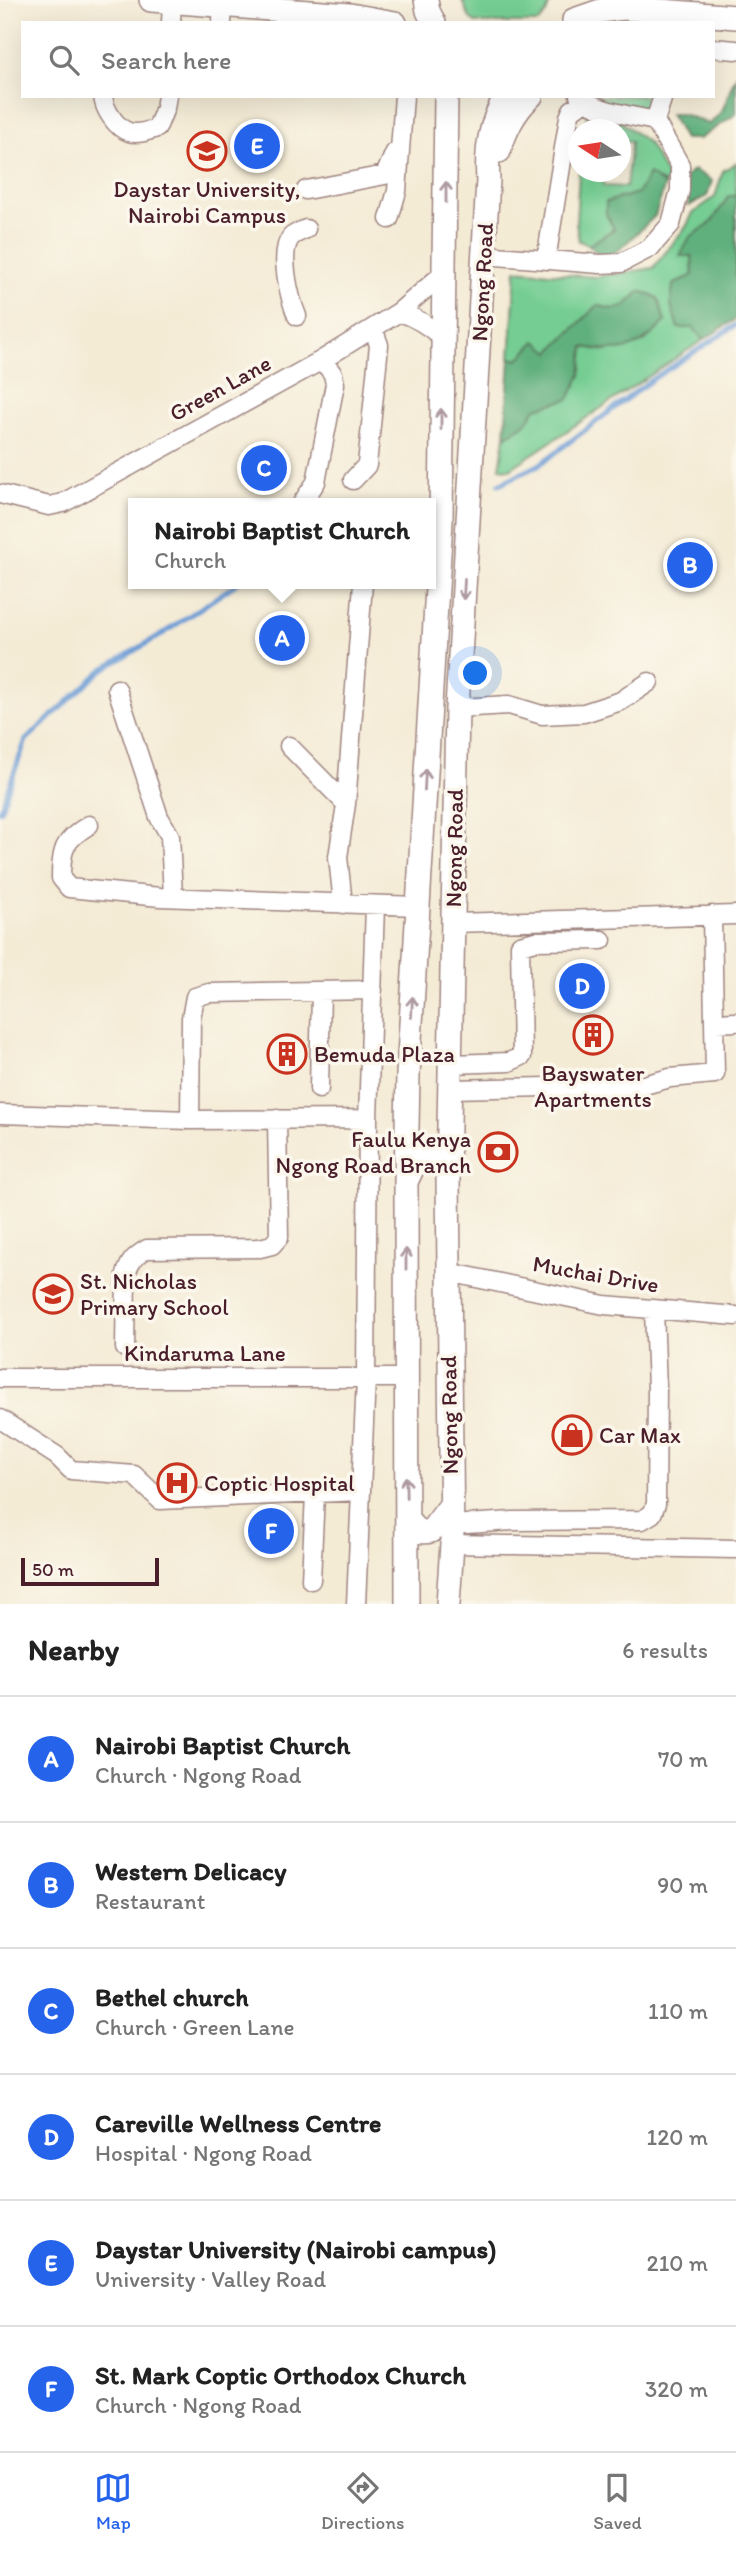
<!DOCTYPE html>
<meta charset="utf-8">
<style>
:root{--surface:#fff;--page:#f6f6f6;--text:#222;--muted:#767676;--line:#e0e0e0;--accent:#2563eb}
body{margin:0;font-family:Itim,sans-serif;background:var(--page);color:var(--text)}
.compass{position:absolute;left:568px;top:119px;width:63px;height:63px;border-radius:50%;background:var(--surface);box-shadow:0 7px 28px #0002;rotate:282deg}
.scale{position:absolute;left:21px;bottom:18px;width:138px;box-sizing:border-box;padding-left:7px;border:4px solid #4a1f2b;border-top:0;font-size:19px;line-height:24px;white-space:nowrap;color:#4a1f2b;-webkit-text-stroke:5px #fbf7ec;paint-order:stroke}
.you{position:absolute;left:476px;top:674px;width:24px;height:24px;margin:-18px;border:5px solid #fff;border-radius:50%;background:#1a73e8;box-shadow:0 0 0 10px #1a73e833}
.badge{display:grid;place-items:center;width:46px;height:46px;border-radius:50%;background:var(--accent);color:#fff;font-size:23px;font-weight:700}
.pin{position:absolute;translate:-50% -50%;border:4px solid #fff;box-shadow:0 2px 7px #0006}
.popup{position:absolute;left:128px;top:498px;width:308px;height:91px;box-sizing:border-box;display:grid;place-content:center;border-radius:0px;background:var(--surface);filter:drop-shadow(0 2px 5px #0005);font-size:23px;white-space:nowrap;color:var(--muted)}
.popup b{font-size:26px;color:var(--text)}
.popup::after{content:'';position:absolute;left:50%;top:100%;margin-left:-14px;border:14px solid transparent;border-top-color:var(--surface)}
.list{margin:0;padding:0;list-style:none}
h2{display:flex;justify-content:space-between;align-items:center;height:91px;margin:0;padding:0 28px;font-size:30px}
h2 small{font-size:23px;font-weight:400;color:var(--muted)}
.list li{display:grid;grid-template-columns:46px 1fr auto;gap:21px;align-items:center;box-sizing:border-box;height:126px;padding:0 28px;border-top:2px solid var(--line)}
.list b{display:block;font-size:26px;white-space:nowrap}
.list p{margin:0;font-size:23px;white-space:nowrap;color:var(--muted)}
.list em{font-size:23px;font-style:normal;color:var(--muted)}
.icon{flex:none;width:38px;height:38px;fill:none;stroke:currentColor;stroke-width:2;stroke-linecap:round;stroke-linejoin:round}
.map{position:relative;flex:none;width:736px;height:1604px;overflow:hidden}
.search{position:absolute;background:var(--surface);box-shadow:0 7px 28px #0002;left:21px;right:21px;top:21px;height:77px;display:flex;align-items:center;gap:18px;box-sizing:border-box;padding:0 24px;border-radius:0px;color:var(--muted);font-size:26px}
.sheet{height:847px;background:var(--surface)}
nav{display:flex;justify-content:space-around;align-items:center;box-sizing:border-box;height:98px;border-top:2px solid var(--line);background:var(--surface);font-size:19px;color:var(--muted)}
nav a{display:grid;justify-items:center;gap:4px}
nav .on{color:var(--accent)}
.map>svg:first-child{display:block}
.green{fill:#75cd93;stroke:#60765f;stroke-width:2}
.forest{fill:#60b07d;stroke:#556854;stroke-width:2}
.lines{fill:none;stroke-linecap:round;stroke-linejoin:round}
.stream{stroke:#6c9cd5;stroke-width:5}
.minor-casing{stroke:#9f8580;stroke-width:21}
.major-casing{stroke:#9f8580;stroke-width:26}
.minor{stroke:#fff;stroke-width:18}
.major{stroke:#fff;stroke-width:23}
.oneway{stroke:#ae9aa0}
.labels{text-anchor:middle;dominant-baseline:central;stroke-width:7;stroke-linejoin:round;paint-order:stroke}
.poi-label{font-size:23px;fill:#4a1f2b;stroke:#fbf7ec;text-anchor:start}
.street-label{font-size:23px;fill:#4a1f2b;stroke:#fbf7ec}
</style>
<div class="map">
<svg width="736" height="1604" viewBox="0 0 736 1604">
<rect width="100%" height="100%" fill="#fbf7ec"/>
<filter id="ink" filterUnits="userSpaceOnUse"><feTurbulence type="fractalNoise" baseFrequency=".0143" numOctaves="2"/><feDisplacementMap in="SourceGraphic" scale="14" xChannelSelector="R" yChannelSelector="G"/><feConvolveMatrix kernelMatrix="1 2 1 2 8 2 1 2 1" color-interpolation-filters="sRGB"/></filter>
<filter id="wash" filterUnits="userSpaceOnUse"><feTurbulence type="fractalNoise" baseFrequency=".00686" numOctaves="4" result="noise"/><feDisplacementMap in="SourceGraphic" scale="28" xChannelSelector="R" yChannelSelector="G"/><feGaussianBlur stdDeviation="1.57" result="paint"/><feColorMatrix in="noise" values="0 0 0 0 0 0 0 0 0 0 0 0 0 0 0 0 0 1.4 0 .05"/><feComposite in="paint" operator="in"/></filter>
<g filter="url(#wash)">
<rect width="100%" height="100%" fill="#f4ebd5"/>
<path class="green" d="M462,0h89l-5,14 -8,9h-63l-6,-6z
M589,96h69l-9,18 -29,7 28,22 19,33 -2,9 -16,-10 -11,18 -32,9v11l8,16 -25,16 -10,-4 -3,-18 3,-51h25l-1,14 23,1 5,-45h-10l-1,-12 -35,-1z
M736,163v33h-7l-18,27 -21,14 -10,19h12l2,72 9,12 -193,129 -10,-1 5,-31 21,-14 10,-15 45,-33 3,-28 22,4 40,-10 -21,-34 -14,3 -13,-5 -49,48 -31,7 -8,-2 6,-88 80,7 57,-9 33,-41 7,-14 22,-16 8,-26z"/>
<path class="forest" d="M736,76v38l-37,25h-15l-14,-25h13l26,10c22,-18 15,-27 27,-48z
M694,170l18,11 -5,15 -18,10 -4,-29z
M649,174l16,11 -10,31 -35,33 -17,10 -14,-14 25,-16 -8,-15v-12l32,-9z
M729,196h7v123l-33,21 -9,-12h-16l-7,-23 2,-20 20,-10 -1,-19h-12l10,-19 21,-14z
M640,291l18,7 7,24c-28,29 -42,32 -81,25l-3,28 -12,24 -33,9 -10,15 -21,14 5,-79 8,2 18,-19 14,11 48,-47c22,9 27,2 42,-14z"/>
<g class="lines">
<path class="stream" d="M499,484l40,-19 111,-84 86,-56
M0,811l26,-71 76,-70 62,-37 72,-49"/>
</g>
</g>
<g filter="url(#ink)">
<g class="lines">
<g class="minor-casing">
<path id="minor" d="M171,23l1,-22
M222,23l1,-23
M713,48l23,2
M103,96c1,13 13,32 26,36 9,3 19,-1 28,-4l8,-20 2,-12
M655,121l8,-25
M306,190l79,-15 10,-23
M389,219l8,-28 7,-95
M483,255l117,9 21,-1 29,-15 21,-24 9,-34v-25l-25,-44c-21,-5 -61,-10 -76,-25
M546,260l23,-143 3,-7 13,-9
M399,312c17,5 30,14 44,26
M297,316c-7,-17 -19,-63 -6,-79 3,-3 11,-6 15,-8
M353,480l14,-15 12,-120 -6,-17
M0,494l49,12 14,-3 259,-143 77,-48 45,-39
M302,503l14,-21 19,-98 -2,-10 -11,-14
M117,689l42,128 11,19 3,61
M457,708l52,-3 33,10 42,-2 37,-12 28,-19
M289,746l57,58
M89,825c-25,15 -28,24 -28,53l8,10 91,9 258,9
M343,904l-5,-47 8,-53 17,-220
M452,923l284,-8
M715,1023l21,-1
M451,1064l58,-2 13,-6 -2,-111 16,-4 66,-1
M319,1089l2,-98
M451,1089l193,-4 26,-7 45,-4 -3,-159
M0,1114l190,6 178,-1
M190,1120l1,-102 4,-21 14,-4 164,-3
M448,1272l156,33 132,11
M125,1348l1,-74c4,-13 9,-18 21,-25l113,-1 12,-3 7,-8 -2,-118
M0,1378h407
M0,1419l57,37 14,14 63,5 26,25 201,-9
M451,1525l62,-4 129,-1 10,-6 4,-10 1,-115 -3,-79
M452,1544l284,5
M311,1580l4,-86
M356,1604l10,-226 2,-259 7,-214"/>
</g>
<g class="major-casing">
<path id="major" d="M151,0l199,15 45,8
M426,0l2,11 6,12
M574,20l26,-9 23,-3 113,9
M499,151c7,-22 15,-39 32,-55
M406,1182c8,-17 14,-36 36,-23l6,17
M407,1519c7,10 11,15 24,12l19,-25
M407,1604l-1,-422 2,-108 33,-553 5,-425
M448,1604l4,-60 -4,-366 9,-470 31,-528c-2,-31 2,-57 18,-84"/>
</g>
<use href="#minor" class="minor"/>
<use href="#major" class="major"/>
</g>
<defs><path id="oneway-shaft" d="M-6 0H5M1.5-3L5.5 0L1.5 3" fill="none" stroke-width="1.6" stroke-linecap="round" stroke-linejoin="round" transform="scale(1.75)"/></defs>
<g class="oneway">
<use href="#oneway-shaft" transform="translate(446 192) rotate(-90)"/>
<use href="#oneway-shaft" transform="translate(441 419) rotate(-90)"/>
<use href="#oneway-shaft" transform="translate(464 589) rotate(93)"/>
<use href="#oneway-shaft" transform="translate(425 780) rotate(-87)"/>
<use href="#oneway-shaft" transform="translate(412 1007) rotate(-87)"/>
<use href="#oneway-shaft" transform="translate(406 1259) rotate(-90)"/>
<use href="#oneway-shaft" transform="translate(406 1487) rotate(-91)"/>
</g>
</g>
<defs>
<g id="university-ring" transform="scale(2.0125)"><circle r="9.5" fill="#fbf7ec" stroke="#c8321e" stroke-width="1.5"/><path d="M0-5L7-2L0 1L-7-2ZM-4 1L0 2.5L4 1V4Q0 6-4 4Z" fill="#c8321e"/></g>
<g id="building-ring" transform="scale(2.0125)"><circle r="9.5" fill="#fbf7ec" stroke="#c8321e" stroke-width="1.5"/><path d="M-4-6H4V6H1V3H-1V6H-4ZM-2.5-4.3h1.7v1.8h-1.7ZM.8-4.3h1.7v1.8H.8ZM-2.5-1h1.7V.8h-1.7ZM.8-1h1.7V.8H.8Z" fill="#c8321e"/></g>
<g id="bank-ring" transform="scale(2.0125)"><circle r="9.5" fill="#fbf7ec" stroke="#c8321e" stroke-width="1.5"/><path d="M-6-4H6V4H-6ZM0-2.3a2.3 2.3 0 1 0 0 4.6a2.3 2.3 0 1 0 0-4.6Z" fill="#c8321e"/></g>
<g id="school-ring" transform="scale(2.0125)"><circle r="9.5" fill="#fbf7ec" stroke="#c8321e" stroke-width="1.5"/><path d="M0-5L7-2L0 1L-7-2ZM-4 1L0 2.5L4 1V4Q0 6-4 4Z" fill="#c8321e"/></g>
<g id="shop-ring" transform="scale(2.0125)"><circle r="9.5" fill="#fbf7ec" stroke="#c8321e" stroke-width="1.5"/><path d="M-5-2.5h2.3a2.7 3.5 0 0 1 5.4 0H5L5.5 6h-11ZM-1.5-2.5h3a1.5 2.3 0 0 0-3 0Z" fill="#c8321e"/></g>
<g id="hospital-ring" transform="scale(2.0125)"><circle r="9.5" fill="#fbf7ec" stroke="#c8321e" stroke-width="1.5"/><path d="M-5-5h3v3.5h4V-5h3V5h-3V1.5h-4V5h-3Z" fill="#c8321e"/></g>
</defs>
<g fill-rule="evenodd">
<use href="#university-ring" x="207" y="151"/>
<use href="#building-ring" x="593" y="1035"/>
<use href="#building-ring" x="287" y="1054"/>
<use href="#bank-ring" x="498" y="1152"/>
<use href="#school-ring" x="53" y="1294"/>
<use href="#shop-ring" x="572" y="1435"/>
<use href="#hospital-ring" x="177" y="1483"/>
</g>
<g class="labels">
<g class="poi-label">
<text x="207" y="189" text-anchor="middle">Daystar University,<tspan x="207" dy="26">Nairobi Campus</tspan></text>
<text x="314" y="1054">Bemuda Plaza</text>
<text x="593" y="1073" text-anchor="middle">Bayswater<tspan x="593" dy="26">Apartments</tspan></text>
<text x="471" y="1139" text-anchor="end">Faulu Kenya<tspan x="471" dy="26">Ngong Road Branch</tspan></text>
<text x="80" y="1281">St. Nicholas<tspan x="80" dy="26">Primary School</tspan></text>
<text x="599" y="1435">Car Max</text>
<text x="204" y="1483">Coptic Hospital</text>
</g>
<g class="street-label">
<text transform="translate(482 282) rotate(-87)">Ngong Road</text>
<text transform="translate(220 388) rotate(-29)">Green Lane</text>
<text transform="translate(454 848) rotate(-89)">Ngong Road</text>
<text transform="translate(596 1274) rotate(10)">Muchai Drive</text>
<text x="205" y="1353">Kindaruma Lane</text>
<text transform="translate(449 1415) rotate(-91)">Ngong Road</text>
</g>
</g>
</svg>
<svg class="compass" viewBox="-18 -18 36 36"><path d="M0-13l5 13h-10z" fill="#e53935"/><path d="M0 13l5-13h-10z" fill="#767676"/></svg>
<div class="scale">50 m</div>
<div class="you"></div>
<div class="pin badge" style="left:282px;top:638px">A</div>
<div class="popup"><b>Nairobi Baptist Church</b>Church</div>
<div class="pin badge" style="left:690px;top:565px">B</div>
<div class="pin badge" style="left:264px;top:468px">C</div>
<div class="pin badge" style="left:582px;top:986px">D</div>
<div class="pin badge" style="left:257px;top:146px">E</div>
<div class="pin badge" style="left:271px;top:1531px">F</div>
<div class="search"><svg class="icon" aria-label="search" viewBox="0 0 24 24"><circle cx="10" cy="10" r="6"/><path d="M15 15l6 6"/></svg>Search here</div>
</div>
<section class="sheet">
<h2>Nearby<small>6 results</small></h2>
<ul class="list">
<li><span class="badge">A</span><div><b>Nairobi Baptist Church</b><p>Church · Ngong Road</p></div><em>70 m</em></li>
<li><span class="badge">B</span><div><b>Western Delicacy</b><p>Restaurant</p></div><em>90 m</em></li>
<li><span class="badge">C</span><div><b>Bethel church</b><p>Church · Green Lane</p></div><em>110 m</em></li>
<li><span class="badge">D</span><div><b>Careville Wellness Centre</b><p>Hospital · Ngong Road</p></div><em>120 m</em></li>
<li><span class="badge">E</span><div><b>Daystar University (Nairobi campus)</b><p>University · Valley Road</p></div><em>210 m</em></li>
<li><span class="badge">F</span><div><b>St. Mark Coptic Orthodox Church</b><p>Church · Ngong Road</p></div><em>320 m</em></li>
</ul>
</section>
<nav>
<a class="on"><svg class="icon" aria-label="map" viewBox="0 0 24 24"><path d="M3 6l6-2 6 2 6-2v14l-6 2-6-2-6 2zM9 4v14M15 6v14"/></svg>Map</a>
<a><svg class="icon" aria-label="directions" viewBox="0 0 24 24"><path d="M12 3l9 9-9 9-9-9zM9 14v-3h6M13 9l2 2-2 2"/></svg>Directions</a>
<a><svg class="icon" aria-label="saved" viewBox="0 0 24 24"><path d="M7 4h10v16l-5-4-5 4z"/></svg>Saved</a>
</nav>
